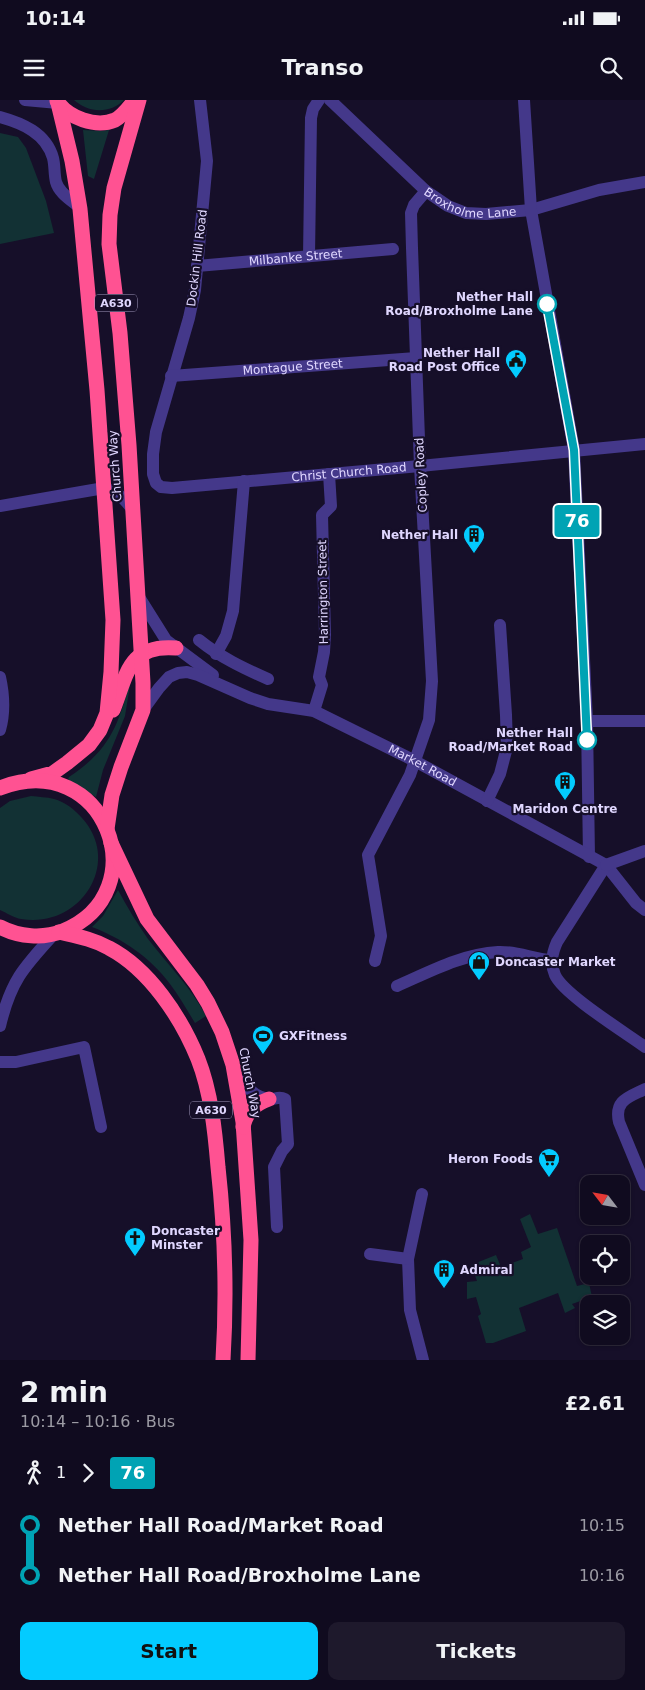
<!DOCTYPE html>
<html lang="en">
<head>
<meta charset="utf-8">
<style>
  :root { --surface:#100b1f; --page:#1e192c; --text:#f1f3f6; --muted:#9c9ba4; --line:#302b3d; --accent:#03cbff }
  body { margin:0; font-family:"DejaVu Sans",sans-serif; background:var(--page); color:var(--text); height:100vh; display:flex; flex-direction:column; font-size:19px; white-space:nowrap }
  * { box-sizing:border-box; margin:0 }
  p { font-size:16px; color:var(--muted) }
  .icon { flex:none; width:28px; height:28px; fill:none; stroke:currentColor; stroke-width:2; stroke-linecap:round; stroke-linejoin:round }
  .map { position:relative; height:1260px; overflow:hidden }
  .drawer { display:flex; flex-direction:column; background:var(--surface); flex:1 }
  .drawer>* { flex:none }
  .badge { padding:0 10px; border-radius:4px; font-size:18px; line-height:32px }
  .needle { width:32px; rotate:301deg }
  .fabs { position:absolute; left:580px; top:1075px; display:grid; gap:10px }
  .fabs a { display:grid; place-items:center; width:50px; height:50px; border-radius:10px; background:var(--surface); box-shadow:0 1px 4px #0004,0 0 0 1px var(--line); font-size:25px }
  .map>.badge { position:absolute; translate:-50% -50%; box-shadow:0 0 0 2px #fff }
  .legs { display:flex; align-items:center; gap:8px; height:55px; padding:0 20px; font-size:16px }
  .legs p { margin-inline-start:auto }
  .summary { display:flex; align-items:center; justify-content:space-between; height:85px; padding:0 20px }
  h1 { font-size:28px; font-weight:700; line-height:38px }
  .cta { display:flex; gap:10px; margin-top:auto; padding:10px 20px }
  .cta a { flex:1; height:58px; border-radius:10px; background:var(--accent); color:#111; font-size:20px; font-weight:700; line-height:58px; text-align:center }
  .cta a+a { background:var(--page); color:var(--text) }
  ul { padding:0 20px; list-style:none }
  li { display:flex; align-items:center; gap:18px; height:50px; font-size:19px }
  li i { display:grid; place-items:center; width:8px; height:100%; margin:0 6px; background:currentColor }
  li i::after { content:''; width:12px; height:12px; margin:-6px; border:4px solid; border-radius:50%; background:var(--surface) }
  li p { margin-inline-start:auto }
  li:first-child i { background:linear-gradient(#0000 50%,currentColor 0) }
  li:last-child i { background:linear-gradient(currentColor 50%,#0000 0) }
  .status { display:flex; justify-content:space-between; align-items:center; height:35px; padding:0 25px; background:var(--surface); direction:ltr }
  .status svg { height:14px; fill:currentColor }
  header { display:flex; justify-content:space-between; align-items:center; height:65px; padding:0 20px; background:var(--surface); font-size:22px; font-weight:700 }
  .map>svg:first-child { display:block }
  .green { fill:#123134 }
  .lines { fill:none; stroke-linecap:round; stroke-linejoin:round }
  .minor { stroke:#44388a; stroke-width:12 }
  .highway { stroke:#ff5292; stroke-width:15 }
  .line-1-casing { stroke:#fff; stroke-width:11 }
  .line-1 { stroke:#00a3b4; stroke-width:8 }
  .stop-1-dot { fill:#fff; stroke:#00a3b4; stroke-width:2.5 }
  .labels { text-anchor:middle; stroke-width:4.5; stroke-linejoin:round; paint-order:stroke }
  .shield { fill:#160f29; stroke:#a39bbf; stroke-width:1 }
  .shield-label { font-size:11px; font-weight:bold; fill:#e0d7ff }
  .street-label { font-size:12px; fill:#e0d7ff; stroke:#160f29 }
  .stop-label { font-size:12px; font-weight:bold; fill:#e0d7ff; stroke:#160f29; text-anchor:end }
  .poi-label { font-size:12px; font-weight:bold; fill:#e0d7ff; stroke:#160f29; text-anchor:start }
</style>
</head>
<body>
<div class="status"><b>10:14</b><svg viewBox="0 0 49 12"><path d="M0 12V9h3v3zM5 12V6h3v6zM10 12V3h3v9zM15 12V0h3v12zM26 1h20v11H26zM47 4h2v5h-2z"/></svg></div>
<header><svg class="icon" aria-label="menu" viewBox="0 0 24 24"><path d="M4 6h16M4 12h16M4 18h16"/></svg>Transo<svg class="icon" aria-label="search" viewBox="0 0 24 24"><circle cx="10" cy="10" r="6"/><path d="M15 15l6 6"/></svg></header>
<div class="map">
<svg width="645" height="1260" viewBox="0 0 645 1260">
  <rect width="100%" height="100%" fill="#160f29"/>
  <g class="green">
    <path d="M74,0H124C110,14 88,13 74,0Z"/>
    <polygon points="83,30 102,31 109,30 94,79 88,76"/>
    <polygon points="0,33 18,37 26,48 46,101 54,133 0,144"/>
    <path d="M131,579L125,616L103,670L96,697L71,682L68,679L69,677C111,649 118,625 131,579Z"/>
    <path d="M31,696C38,697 47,697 54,699C65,702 74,709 82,718C123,763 80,829 21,819C14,818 7,813 0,810V708L10,701Z"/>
    <path d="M118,790C127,807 137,823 148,839C168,865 191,887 206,916L195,923C187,910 179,896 170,884C150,857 123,839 92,827L103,816Z"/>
    <polygon points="530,1114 538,1134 557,1128 577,1186 589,1183 592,1197 572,1204 575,1208 565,1213 558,1193 519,1208 526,1231 493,1243 486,1243 478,1216 481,1214 476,1197 467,1199 467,1182 477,1181 471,1165 496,1155 501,1167 523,1159 521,1152 531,1147 520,1119"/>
  </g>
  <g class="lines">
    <g class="minor">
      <polyline points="25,0 58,3"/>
      <path id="s1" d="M200,0L207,61L195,190L189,218L156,332L153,354V374L156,383L161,387L172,388L420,366L645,344"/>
      <path id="s2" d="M330,0L426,91L448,106L466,113L486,114L531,110L599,90L645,82"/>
      <polyline points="524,0 531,110 574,350 587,621 589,757"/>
      <path d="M0,17C22,23 46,33 53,58C55,66 54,74 56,82C59,93 71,100 79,107"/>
      <polyline points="309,156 311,18 313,9 319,0"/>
      <path id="s3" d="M197,166L393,149"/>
      <path id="s4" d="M171,276L416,258"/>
      <path d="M0,406L104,388C117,390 125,400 133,410"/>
      <polyline points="139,497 166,540 213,575"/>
      <path d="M199,540C220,557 243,568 268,579"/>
      <polyline points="216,554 226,536 233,511 244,381"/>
      <path d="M0,577C4,595 5,612 0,630"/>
      <path id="s5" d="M143,610L159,588L169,577L178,573L187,572L198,575L250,598L268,604L314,611L413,660L606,765L636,803L645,810"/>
      <polyline points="314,611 322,585 319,577 324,552 325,535 322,415 331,406 329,374"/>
      <polyline points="587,621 645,621"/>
      <polyline points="487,701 500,674 507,647 506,615 500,525"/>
      <path d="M606,765L557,842C552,853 550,863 555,875C563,894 626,933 645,947"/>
      <polyline points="606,765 645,751"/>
      <polyline points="375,861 381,836 368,755 410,675 429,620 432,581 420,366 412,148 411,113 414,105 426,91"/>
      <path d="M397,886C429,872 462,854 498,852C517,851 533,859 551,860"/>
      <path d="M0,926C11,880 24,867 55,833"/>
      <polyline points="0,962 16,962 84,947 101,1027"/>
      <path d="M236,972C243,984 254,998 270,999C276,999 279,996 285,999L288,1044L282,1051L274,1067L277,1127"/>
      <path d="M645,989C629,997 614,1000 619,1022L645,1085"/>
      <polyline points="422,1094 408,1159 410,1210 423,1260"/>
      <polyline points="370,1154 408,1159"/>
    </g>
    <g class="highway">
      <path d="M57,1C68,18 96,28 115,20C123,16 129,7 135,0"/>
      <path d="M113,610C127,575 128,544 176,548"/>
      <polyline points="31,679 53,673 67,663 89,645 100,630 107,613 111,572 113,520 97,290 80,109 72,61 58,3"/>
      <path d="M0,688C105,647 159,792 63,831C43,839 19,837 0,827"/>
      <polyline points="107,729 112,695 121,667 143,610 143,583 129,345 120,233 109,144 110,115 114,88 139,0"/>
      <polyline points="111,743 147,819 197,885 208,903 222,932 233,965 243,1022 251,1140 248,1260"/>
      <path d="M59,832C76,836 93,839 109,848C149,869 181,917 198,959C211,992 215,1031 218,1067C225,1131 227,1195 223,1260"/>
      <path d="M243,1027C246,1012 255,1004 269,999"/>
    </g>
  </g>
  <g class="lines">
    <g class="line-1-casing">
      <polyline id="line-1" points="547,204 574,350 587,640"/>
    </g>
    <use href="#line-1" class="line-1"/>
  </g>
  <defs>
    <g id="civic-pin" transform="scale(1.125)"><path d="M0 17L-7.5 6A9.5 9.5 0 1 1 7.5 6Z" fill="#03cbff" stroke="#160f29"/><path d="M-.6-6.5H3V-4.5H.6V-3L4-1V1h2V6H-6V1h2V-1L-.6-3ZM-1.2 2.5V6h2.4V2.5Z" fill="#111"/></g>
    <g id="building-pin" transform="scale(1.125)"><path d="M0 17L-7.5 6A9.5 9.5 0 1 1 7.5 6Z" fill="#03cbff" stroke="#160f29"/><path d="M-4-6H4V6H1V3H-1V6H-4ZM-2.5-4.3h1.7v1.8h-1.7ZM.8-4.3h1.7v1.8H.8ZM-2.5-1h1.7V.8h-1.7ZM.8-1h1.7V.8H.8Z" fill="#111"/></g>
    <g id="shop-pin" transform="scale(1.125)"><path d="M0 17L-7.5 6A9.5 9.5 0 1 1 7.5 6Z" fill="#03cbff" stroke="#160f29"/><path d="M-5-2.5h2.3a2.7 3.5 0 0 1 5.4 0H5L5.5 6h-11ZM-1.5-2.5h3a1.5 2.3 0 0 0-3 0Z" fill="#111"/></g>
    <g id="stadium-pin" transform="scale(1.125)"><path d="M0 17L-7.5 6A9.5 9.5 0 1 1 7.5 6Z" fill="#03cbff" stroke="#160f29"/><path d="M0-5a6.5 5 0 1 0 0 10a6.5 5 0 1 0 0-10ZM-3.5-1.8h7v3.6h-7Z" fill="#111"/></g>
    <g id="supermarket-pin" transform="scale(1.125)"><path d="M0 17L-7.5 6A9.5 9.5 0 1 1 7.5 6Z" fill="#03cbff" stroke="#160f29"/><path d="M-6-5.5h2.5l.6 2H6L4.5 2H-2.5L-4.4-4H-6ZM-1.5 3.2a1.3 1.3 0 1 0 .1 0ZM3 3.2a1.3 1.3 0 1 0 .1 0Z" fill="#111"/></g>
    <g id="church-pin" transform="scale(1.125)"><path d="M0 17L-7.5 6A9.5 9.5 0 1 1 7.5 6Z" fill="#03cbff" stroke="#160f29"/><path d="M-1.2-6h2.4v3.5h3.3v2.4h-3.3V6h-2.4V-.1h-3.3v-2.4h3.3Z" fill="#111"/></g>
  </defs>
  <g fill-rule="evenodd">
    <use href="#civic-pin" x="516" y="260"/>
    <use href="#building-pin" x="474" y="435"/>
    <use href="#building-pin" x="565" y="682"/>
    <use href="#shop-pin" x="479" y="862"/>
    <use href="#stadium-pin" x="263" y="936"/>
    <use href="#supermarket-pin" x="549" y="1059"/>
    <use href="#church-pin" x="135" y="1138"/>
    <use href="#building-pin" x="444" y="1170"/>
  </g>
  <g class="stop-1-dot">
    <circle cx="547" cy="204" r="9"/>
    <circle cx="587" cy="640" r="9"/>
  </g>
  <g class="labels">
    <g class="shield">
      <rect x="95" y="194.5" width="42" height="17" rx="4"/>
      <rect x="190" y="1001.5" width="42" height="17" rx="4"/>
    </g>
    <g class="shield-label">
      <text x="116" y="207">A630</text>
      <text x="211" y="1014">A630</text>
    </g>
    <g class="street-label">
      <text dy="4" stroke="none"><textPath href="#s2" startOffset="180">Broxholme Lane</textPath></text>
      <text dy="4" stroke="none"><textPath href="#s3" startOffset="99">Milbanke Street</textPath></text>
      <text transform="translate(197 158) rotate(-83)" y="4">Dockin Hill Road</text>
      <text dy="4" stroke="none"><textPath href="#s4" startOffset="122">Montague Street</textPath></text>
      <text transform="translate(115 366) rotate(-94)" y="4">Church Way</text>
      <text dy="4" stroke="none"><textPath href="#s1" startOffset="585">Christ Church Road</textPath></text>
      <text transform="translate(421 375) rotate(-93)" y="4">Copley Road</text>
      <text transform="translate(323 492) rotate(-91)" y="4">Harrington Street</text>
      <text dy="4" stroke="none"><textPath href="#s5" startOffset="316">Market Road</textPath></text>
      <text transform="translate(250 983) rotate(79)" y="4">Church Way</text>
    </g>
    <g class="stop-label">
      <text x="533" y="201">Nether Hall<tspan x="533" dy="14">Road/Broxholme Lane</tspan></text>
      <text x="573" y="637">Nether Hall<tspan x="573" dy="14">Road/Market Road</tspan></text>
    </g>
    <g class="poi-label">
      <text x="500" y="257" text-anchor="end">Nether Hall<tspan x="500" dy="14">Road Post Office</tspan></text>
      <text x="458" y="439" text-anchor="end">Nether Hall</text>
      <text x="565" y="713" text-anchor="middle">Maridon Centre</text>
      <text x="495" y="866">Doncaster Market</text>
      <text x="279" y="940">GXFitness</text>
      <text x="533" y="1063" text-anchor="end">Heron Foods</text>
      <text x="151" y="1135">Doncaster<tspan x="151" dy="14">Minster</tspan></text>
      <text x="460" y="1174">Admiral</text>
    </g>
  </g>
</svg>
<div class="fabs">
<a><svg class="needle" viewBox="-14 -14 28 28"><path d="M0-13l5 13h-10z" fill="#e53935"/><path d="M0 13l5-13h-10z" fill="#9c9ba4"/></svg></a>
<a><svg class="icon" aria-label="locate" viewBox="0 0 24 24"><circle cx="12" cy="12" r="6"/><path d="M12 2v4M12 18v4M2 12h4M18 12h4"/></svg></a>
<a><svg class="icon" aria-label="layers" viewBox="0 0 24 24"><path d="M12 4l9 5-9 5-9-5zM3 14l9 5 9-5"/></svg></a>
</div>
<b class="badge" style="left:577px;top:421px;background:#00a3b4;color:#fff">76</b>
</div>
<section class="drawer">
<div class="summary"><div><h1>2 min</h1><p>10:14 – 10:16 · Bus</p></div><b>£2.61</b></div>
<div class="legs"><svg class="icon" aria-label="walk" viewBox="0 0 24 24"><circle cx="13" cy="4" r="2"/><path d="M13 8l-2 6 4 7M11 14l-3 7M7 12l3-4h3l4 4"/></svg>1<svg class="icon" aria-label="forward" viewBox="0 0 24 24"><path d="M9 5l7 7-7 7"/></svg><b class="badge" style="background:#00a3b4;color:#fff">76</b></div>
<ul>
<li><i style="color:#00a3b4"></i><b>Nether Hall Road/Market Road</b><p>10:15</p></li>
<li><i style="color:#00a3b4"></i><b>Nether Hall Road/Broxholme Lane</b><p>10:16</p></li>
</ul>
<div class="cta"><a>Start</a><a>Tickets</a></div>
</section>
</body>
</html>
